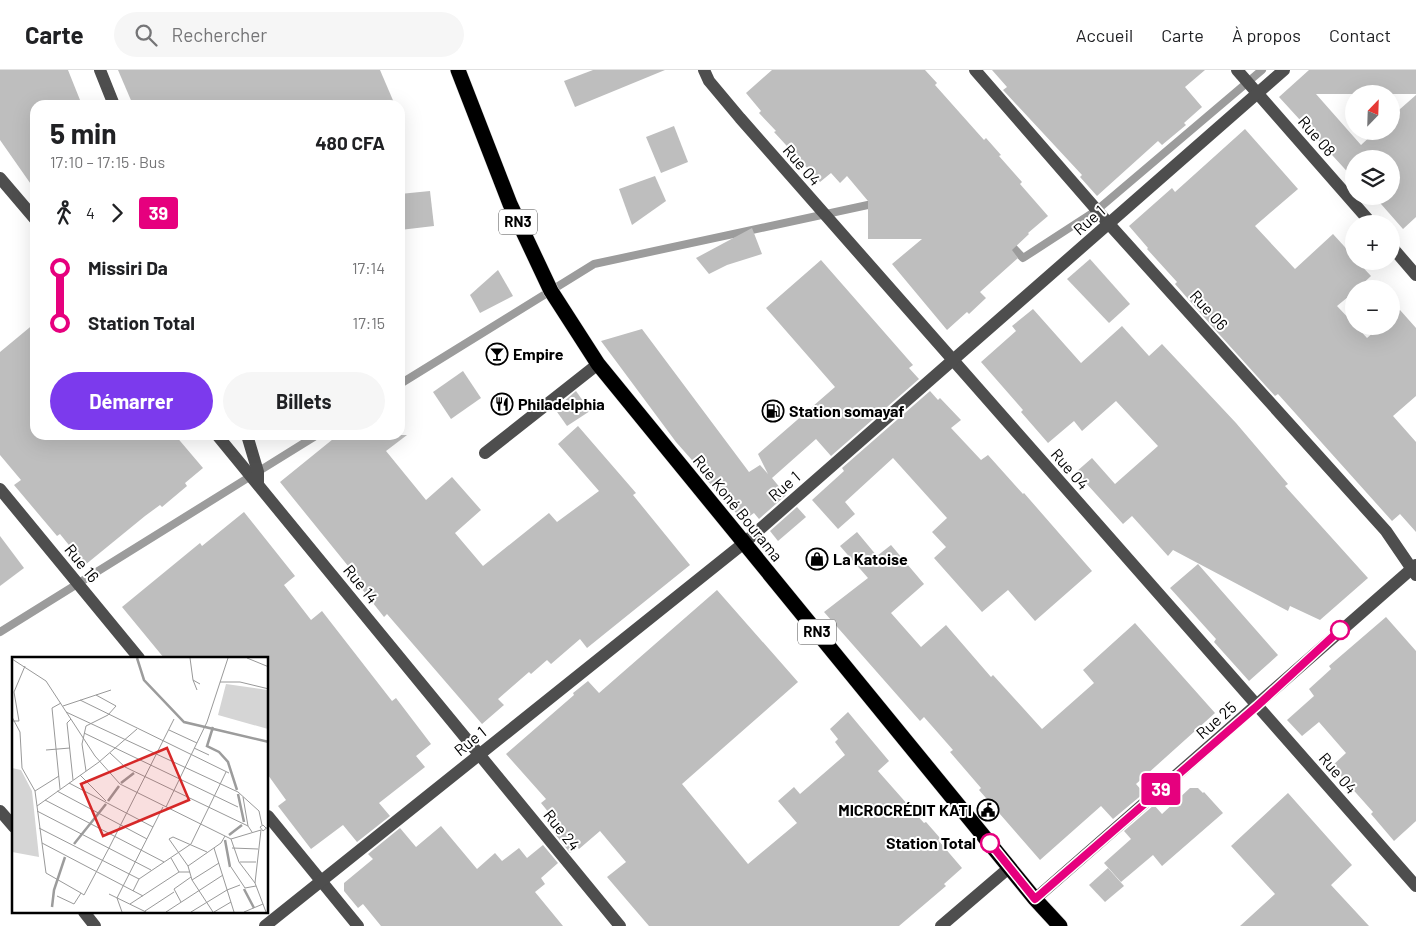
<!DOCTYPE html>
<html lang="fr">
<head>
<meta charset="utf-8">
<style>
  :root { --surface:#fff; --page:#f6f6f6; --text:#202124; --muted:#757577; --line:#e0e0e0; --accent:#7c3aed }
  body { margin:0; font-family:Barlow,sans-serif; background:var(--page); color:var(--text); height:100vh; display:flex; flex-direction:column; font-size:19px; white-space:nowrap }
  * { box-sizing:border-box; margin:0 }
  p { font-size:16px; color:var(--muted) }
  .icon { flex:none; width:28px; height:28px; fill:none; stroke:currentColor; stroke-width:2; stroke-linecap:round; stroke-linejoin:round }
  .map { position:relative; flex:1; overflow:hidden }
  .side { position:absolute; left:30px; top:30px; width:375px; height:340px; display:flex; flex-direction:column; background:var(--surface); border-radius:15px; box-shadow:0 5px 20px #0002 }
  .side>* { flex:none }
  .badge { padding:0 10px; border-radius:4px; font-size:18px; line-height:32px }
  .needle { width:32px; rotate:23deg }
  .fabs { position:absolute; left:1345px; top:15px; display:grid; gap:10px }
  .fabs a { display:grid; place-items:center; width:55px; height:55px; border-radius:50%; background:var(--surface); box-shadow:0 5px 20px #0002; font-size:25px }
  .map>.badge { position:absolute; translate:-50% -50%; box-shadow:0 0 0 2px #fff }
  .legs { display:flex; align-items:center; gap:8px; height:55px; padding:0 20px; font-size:16px }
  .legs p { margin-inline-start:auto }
  .overview { display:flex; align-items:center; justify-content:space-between; height:85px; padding:0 20px }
  h1 { font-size:28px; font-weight:700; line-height:38px }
  .cta { display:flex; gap:10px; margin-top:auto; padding:10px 20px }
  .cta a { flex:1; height:58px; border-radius:30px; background:var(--accent); color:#fff; font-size:20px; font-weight:700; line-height:58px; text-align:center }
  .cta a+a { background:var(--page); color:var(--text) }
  ul { padding:0 20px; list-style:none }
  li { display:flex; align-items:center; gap:18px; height:55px; font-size:19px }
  li i { display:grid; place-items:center; width:8px; height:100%; margin:0 6px; background:currentColor }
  li i::after { content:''; width:12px; height:12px; margin:-6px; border:4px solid; border-radius:50%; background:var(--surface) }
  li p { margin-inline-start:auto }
  li:first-child i { background:linear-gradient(#0000 50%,currentColor 0) }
  li:last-child i { background:linear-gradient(currentColor 50%,#0000 0) }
  header { display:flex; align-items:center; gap:30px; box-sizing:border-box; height:70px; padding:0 25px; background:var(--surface); border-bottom:1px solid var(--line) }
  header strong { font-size:24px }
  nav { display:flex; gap:28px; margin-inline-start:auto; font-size:18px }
  .search { width:350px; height:45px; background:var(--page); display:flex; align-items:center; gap:12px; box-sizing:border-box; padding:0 18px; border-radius:28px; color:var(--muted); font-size:19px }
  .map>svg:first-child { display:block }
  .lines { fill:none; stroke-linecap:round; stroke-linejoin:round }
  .stream { stroke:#9c9c9c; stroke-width:8 }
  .building { fill:#bebebe }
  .highway-casing { stroke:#dbdbdb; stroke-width:16 }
  .minor { stroke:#4e4e4e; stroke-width:12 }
  .highway { stroke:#000; stroke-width:15 }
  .line-1-casing { stroke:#fff; stroke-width:11 }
  .line-1 { stroke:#e6007e; stroke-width:8 }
  .stop-1-dot { fill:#fff; stroke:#e6007e; stroke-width:2.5 }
  .labels { text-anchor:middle; stroke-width:4; stroke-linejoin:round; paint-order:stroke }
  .shield { fill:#fff; stroke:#4c4c4c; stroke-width:1 }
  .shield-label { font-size:15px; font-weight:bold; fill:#000 }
  .street-label { font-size:16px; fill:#000; stroke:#fff }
  .poi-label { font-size:16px; font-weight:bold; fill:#000; stroke:#fff; text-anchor:start }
  .stop-label { font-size:16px; font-weight:bold; fill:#000; stroke:#fff; text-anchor:end }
  .inset-river { fill:none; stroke:#9c9c9c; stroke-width:2.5 }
  .inset-road { fill:none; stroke:#999; stroke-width:1 }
  .view { fill:#d62828; fill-opacity:0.15; stroke:#d62828; stroke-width:2.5 }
  .inset-edge { fill:none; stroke:#000; stroke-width:2.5 }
</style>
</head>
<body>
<header>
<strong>Carte</strong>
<div class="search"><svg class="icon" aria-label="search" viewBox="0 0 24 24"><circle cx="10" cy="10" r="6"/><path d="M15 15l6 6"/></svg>Rechercher</div>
<nav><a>Accueil</a><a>Carte</a><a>À propos</a><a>Contact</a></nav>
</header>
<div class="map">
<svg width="1416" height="856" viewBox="0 0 1416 856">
  <rect width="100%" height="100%" fill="#fff"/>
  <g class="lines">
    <g class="stream">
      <polyline points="1008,172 1023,188 1097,140 1262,0"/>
      <polyline points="400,314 594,194 877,133"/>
      <polyline points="0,562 317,365"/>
    </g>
  </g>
  <g class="building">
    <polygon points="0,0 68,0 82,35 35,35 35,120 0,70"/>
    <polygon points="118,0 380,0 395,35 133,35"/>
    <polygon points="593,0 665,0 575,37 564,11"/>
    <polygon points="772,0 925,0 937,13 935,15 984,70 986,68 1001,85 999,86 1022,112 1020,114 1048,146 1028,163 1029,164 1012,180 1018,188 980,222 986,228 969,244 967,242 947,260 892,194 922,169 868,169 868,131 847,106 840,113 831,103 820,112 774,62 776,61 759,43 761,41 746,23"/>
    <polygon points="992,0 1205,0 1185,17 1202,37 1184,53 1186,55 1162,75 1158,71 1097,126 1080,107 1082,105 1003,20 1007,17"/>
    <polygon points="1309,0 1416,0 1416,24 1316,24 1361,75 1376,61 1391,61 1391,47 1416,25 1416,147 1403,159 1374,126 1391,126 1391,89 1354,89 1354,109 1279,27"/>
    <polygon points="674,56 688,92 661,103 646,67"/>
    <polygon points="1245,59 1298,119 1255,156 1295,199 1333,164 1354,187 1354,191 1357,191 1371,206 1357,219 1354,219 1354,222 1337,236 1354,254 1354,256 1356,256 1367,268 1381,256 1391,256 1391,247 1400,240 1416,258 1416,326 1393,346 1416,372 1416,462 1400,444 1392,451 1278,324 1275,326 1218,263 1175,214 1177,212 1147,179 1148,178 1129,156 1172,118 1175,122"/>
    <polygon points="655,106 666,131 632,155 619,119"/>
    <polygon points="430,121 434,156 400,160 400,124"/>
    <polygon points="752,158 762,184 727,195 709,204 696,188"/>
    <polygon points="1090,189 1130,234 1109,253 1067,209"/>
    <polygon points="821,190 913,295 909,298 919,309 831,386 816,369 772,408 786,425 759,449 754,443 747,448 741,441 737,444 705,408 698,399 699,398 676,372 601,271 642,259 749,402 760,395 768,404 758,384 835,317 766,238"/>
    <polygon points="498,200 513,226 480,243 470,225"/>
    <polygon points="1033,239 1081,293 1122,256 1149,286 1162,274 1236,353 1288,414 1285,416 1368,508 1320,550 1290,536 1288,541 1173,480 1168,486 1132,446 1123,454 1076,402 1092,388 1115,414 1158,376 1116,331 1082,361 1074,351 1048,373 1021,342 1023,340 981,292 1016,261 1012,256"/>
    <polygon points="35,253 35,365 175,365 203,398 185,413 187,416 162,437 160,435 145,446 85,495 60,464 57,466 14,415 21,410 0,385 0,282"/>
    <polygon points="463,301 481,328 451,349 433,322"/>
    <polygon points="576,321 590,341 567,356 555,339"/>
    <polygon points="930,321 938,330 940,328 961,350 951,358 981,390 988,385 1023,424 1024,423 1092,501 1035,551 1008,520 982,542 934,488 946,477 932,462 947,448 893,388 845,432 855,444 838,459 812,430 844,401 842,398"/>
    <polygon points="578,356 636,423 633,425 690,495 587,578 580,569 551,594 547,590 531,604 529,602 498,629 504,635 482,654 387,544 384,547 354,509 357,507 280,412 338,365 407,365 386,381 426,430 452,407 481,440 455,463 483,496 549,443 557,452 599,421 558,374"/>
    <polygon points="797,437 806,447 778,471 770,461"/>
    <polygon points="244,442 295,506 284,515 311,550 322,541 392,631 396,628 431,674 416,686 425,697 379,733 390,746 357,772 343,755 311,779 278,736 286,730 268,705 268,588 164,588 122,537 200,473 202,476"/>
    <polygon points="857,462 877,486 891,475 924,514 891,543 921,577 946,555 991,607 993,605 1042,659 1094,613 1083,600 1135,553 1215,643 1136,714 1144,723 1113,749 1101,736 1040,790 979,720 981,718 950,682 953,680 924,647 920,651 824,542 868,508 840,476"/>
    <polygon points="0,466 24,498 0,516"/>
    <polygon points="1198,494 1278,585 1249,611 1214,572 1216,569 1170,518"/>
    <polygon points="717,520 798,612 682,714 748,794 797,753 778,731 794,717 800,724 845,685 835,672 838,669 830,659 848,642 889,691 878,701 924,753 926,752 940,768 938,770 962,798 944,814 946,816 899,856 649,856 607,807 626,792 600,761 579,779 577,777 570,783 556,765 562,759 541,733 546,729 506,684 574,625 573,623 588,611 599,623"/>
    <polygon points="1386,547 1416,581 1416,751 1394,771 1371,744 1373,742 1332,696 1346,683 1319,652 1302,666 1287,650 1314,626 1309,619 1331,599 1329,596"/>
    <polygon points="1190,718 1198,718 1203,723 1204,722 1223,743 1162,796 1153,785 1121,812 1104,793 1131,769 1124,761 1154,735 1162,744"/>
    <polygon points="1288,723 1352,795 1331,815 1369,856 1240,856 1275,824 1231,776"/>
    <polygon points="441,756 477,799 495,783 502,791 519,778 527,788 543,775 558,793 541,808 545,814 535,822 563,856 381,856 363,834 358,838 344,821 344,813 373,789 368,784 400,758 416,777"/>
    <polygon points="1108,798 1124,816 1105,832 1089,815"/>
  </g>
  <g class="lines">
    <g class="highway-casing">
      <polyline id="highway" points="458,0 510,134 551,221 598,294 1035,829 1060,856"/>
    </g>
    <g class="minor">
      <polyline points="100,0 114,35"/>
      <polyline points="704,0 709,11 740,48 1416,816"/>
      <polyline points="975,0 1109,154 1386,461 1416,505"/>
      <polyline points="1237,0 1372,154"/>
      <polyline points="0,108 35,149"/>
      <polyline points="1391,176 1416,205"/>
      <polyline points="217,365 620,856"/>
      <polyline points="247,365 258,402 258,414"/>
      <polyline points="485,383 598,294"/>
      <polyline points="0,419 139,588"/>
      <polyline points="0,741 14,757"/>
      <polyline points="268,746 358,856"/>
      <polyline points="1035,829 1416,495"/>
      <polyline points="84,842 95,856"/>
      <polyline points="265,856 744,473 1284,0"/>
      <polyline points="941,856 1010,797"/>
    </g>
    <use href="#highway" class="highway"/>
  </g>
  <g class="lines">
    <g class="line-1-casing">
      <polyline id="line-1" points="990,773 1035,829 1257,636 1340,560"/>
    </g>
    <use href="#line-1" class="line-1"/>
  </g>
  <defs>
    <g id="bar-ring" transform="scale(1.125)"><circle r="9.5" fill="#fff" stroke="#000" stroke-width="1.5"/><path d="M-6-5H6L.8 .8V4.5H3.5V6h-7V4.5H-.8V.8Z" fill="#000"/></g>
    <g id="restaurant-ring" transform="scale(1.125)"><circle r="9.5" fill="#fff" stroke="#000" stroke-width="1.5"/><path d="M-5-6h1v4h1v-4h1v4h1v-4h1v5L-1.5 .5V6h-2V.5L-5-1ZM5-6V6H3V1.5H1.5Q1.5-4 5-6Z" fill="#000"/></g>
    <g id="fuel-ring" transform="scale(1.125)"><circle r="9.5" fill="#fff" stroke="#000" stroke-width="1.5"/><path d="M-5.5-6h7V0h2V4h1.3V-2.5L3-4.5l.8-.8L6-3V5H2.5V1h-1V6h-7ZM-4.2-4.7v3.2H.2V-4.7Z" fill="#000"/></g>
    <g id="shop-ring" transform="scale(1.125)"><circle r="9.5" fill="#fff" stroke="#000" stroke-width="1.5"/><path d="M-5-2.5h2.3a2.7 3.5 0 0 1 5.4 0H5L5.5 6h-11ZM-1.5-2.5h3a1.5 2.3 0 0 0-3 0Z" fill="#000"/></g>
    <g id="civic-ring" transform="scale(1.125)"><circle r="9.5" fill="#fff" stroke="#000" stroke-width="1.5"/><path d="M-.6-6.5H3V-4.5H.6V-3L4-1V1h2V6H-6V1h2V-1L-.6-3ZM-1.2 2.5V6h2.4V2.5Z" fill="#000"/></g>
  </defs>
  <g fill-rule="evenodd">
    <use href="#bar-ring" x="497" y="284"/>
    <use href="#restaurant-ring" x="502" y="334"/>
    <use href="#fuel-ring" x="773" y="341"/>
    <use href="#shop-ring" x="817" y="489"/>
    <use href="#civic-ring" x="988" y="740"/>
  </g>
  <g class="stop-1-dot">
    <circle cx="1340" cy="560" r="9"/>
    <circle cx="990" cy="773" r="9"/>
  </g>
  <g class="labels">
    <g class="shield">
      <rect x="499" y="139.5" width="38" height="25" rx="4"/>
      <rect x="798" y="549.5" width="38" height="25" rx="4"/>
    </g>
    <g class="shield-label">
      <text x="518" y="157">RN3</text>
      <text x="817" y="567">RN3</text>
    </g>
    <g class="street-label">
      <text transform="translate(1317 66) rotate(49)" y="6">Rue 08</text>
      <text transform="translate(802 95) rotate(49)" y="6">Rue 04</text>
      <text transform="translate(1089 150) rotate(-41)" y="6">Rue 1</text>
      <text transform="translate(1209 240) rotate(48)" y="6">Rue 06</text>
      <text transform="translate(1070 399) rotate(49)" y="6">Rue 04</text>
      <text transform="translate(784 416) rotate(-41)" y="6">Rue 1</text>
      <text transform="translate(738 438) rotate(51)" y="6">Rue Koné Bourama</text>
      <text transform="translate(82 493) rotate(51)" y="6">Rue 16</text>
      <text transform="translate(361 514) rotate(51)" y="6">Rue 14</text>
      <text transform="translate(1216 650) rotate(-41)" y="6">Rue 25</text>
      <text transform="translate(470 671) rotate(-39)" y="6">Rue 1</text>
      <text transform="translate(1338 703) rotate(49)" y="6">Rue 04</text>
      <text transform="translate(562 760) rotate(51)" y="6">Rue 24</text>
    </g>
    <g class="poi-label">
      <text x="513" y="290">Empire</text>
      <text x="518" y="340">Philadelphia</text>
      <text x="789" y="347">Station somayaf</text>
      <text x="833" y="495">La Katoise</text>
      <text x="972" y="746" text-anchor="end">MICROCRÉDIT KATI</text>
    </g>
    <g class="stop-label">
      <text x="976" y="779">Station Total</text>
    </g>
  </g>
  <g transform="translate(12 587)">
    <rect width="256" height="256" fill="#fff"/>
    <path d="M214,27L256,33V72L206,58ZM0,111L9,113L20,134L27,200L0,195Z" fill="#d5d5d5"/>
    <path class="inset-river" d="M125,1L132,23L172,65L257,85M201,70L195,89L207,95L216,105L225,133M109,126L122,116M226,137L232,165M96,144L107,129M217,178L230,168M213,183L218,210M62,187L94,147M232,232L242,251M40,250L42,233L53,200"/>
    <path class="inset-road" d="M178,1L181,23M235,1L257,10M0,2L34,24L83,99L108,127L219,182L249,173M208,25H228L257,32M185,33L181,23L188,27M68,43L217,116M51,49L99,33M54,55L226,135L247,154L250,168M0,60L8,75L10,111L23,134L34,216L69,236L62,247L45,239M59,62L55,66L61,123M1,64H7L2,35L13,9M157,73L185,86M72,76L226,150M182,91L197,98M34,93L58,91M98,96L113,110L236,169L240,175M74,114L70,87L74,69L96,58L104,49L84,38M68,118L94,144M57,126L141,170M48,132L40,51L49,46M23,134L47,119M45,134L135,182M231,140L236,169M33,143L152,205M25,149L87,105L125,72M154,150L195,65L216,1M25,154L139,213M27,171L127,222M254,171L251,168L248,170L251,174L257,169M249,173L243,226L254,255M219,182L227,205L243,226M30,186L131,239M202,191L222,255M220,191L246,192M195,195L161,180L157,182L176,209L180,223L201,255M159,201L167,215M228,205H244M176,209L209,186L213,179M219,210L233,231L244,229M180,223L207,206M121,234L127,222L179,187L214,115M69,236L72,238L97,191L162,62M97,237L134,255M169,245L162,232L179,220M118,247L167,215H178M133,254L162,235M110,255L105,241L151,150M154,255L211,218M179,255L215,233L228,228M202,255L219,245M232,255L251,247"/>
    <path class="view" d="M155,91L177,143L91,179L69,127Z"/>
    <rect width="256" height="256" class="inset-edge"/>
  </g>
</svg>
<div class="fabs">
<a><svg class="needle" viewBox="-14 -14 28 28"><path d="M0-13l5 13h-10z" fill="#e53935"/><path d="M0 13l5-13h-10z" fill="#757577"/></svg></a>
<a><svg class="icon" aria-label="layers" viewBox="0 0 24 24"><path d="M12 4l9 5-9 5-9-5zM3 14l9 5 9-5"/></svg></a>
<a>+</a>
<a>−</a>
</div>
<b class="badge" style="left:1161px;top:719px;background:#e6007e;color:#fff">39</b>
<section class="side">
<div class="overview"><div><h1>5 min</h1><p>17:10 – 17:15 · Bus</p></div><b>480 CFA</b></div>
<div class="legs"><svg class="icon" aria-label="walk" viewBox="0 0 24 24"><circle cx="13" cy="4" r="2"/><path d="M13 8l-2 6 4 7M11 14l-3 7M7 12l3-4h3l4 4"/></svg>4<svg class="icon" aria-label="forward" viewBox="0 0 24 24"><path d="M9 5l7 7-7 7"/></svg><b class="badge" style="background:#e6007e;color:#fff">39</b></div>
<ul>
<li><i style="color:#e6007e"></i><b>Missiri Da</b><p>17:14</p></li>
<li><i style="color:#e6007e"></i><b>Station Total</b><p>17:15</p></li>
</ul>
<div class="cta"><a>Démarrer</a><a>Billets</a></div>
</section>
</div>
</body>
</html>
